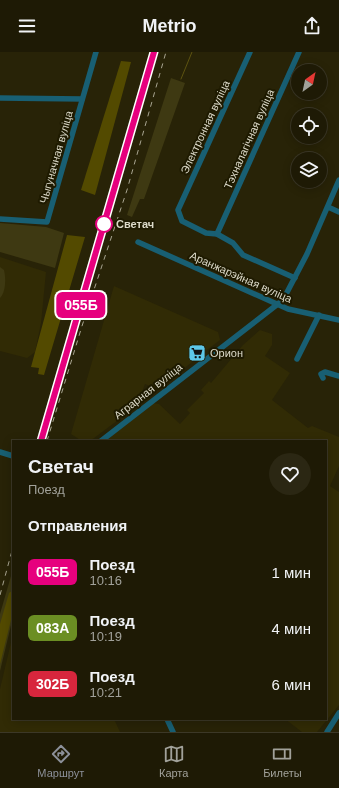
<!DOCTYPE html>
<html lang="ru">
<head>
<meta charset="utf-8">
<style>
  :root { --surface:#1e1a05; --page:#2b2713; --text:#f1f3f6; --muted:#a1a19a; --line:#3c3827; --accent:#8c9099 }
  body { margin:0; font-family:Arial,sans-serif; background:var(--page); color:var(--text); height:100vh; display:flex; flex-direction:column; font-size:15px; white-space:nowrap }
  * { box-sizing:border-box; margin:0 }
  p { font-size:13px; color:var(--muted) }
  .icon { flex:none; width:22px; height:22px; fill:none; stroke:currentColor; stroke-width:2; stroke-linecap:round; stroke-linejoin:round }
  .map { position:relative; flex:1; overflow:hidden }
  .panel { position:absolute; left:12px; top:388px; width:315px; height:280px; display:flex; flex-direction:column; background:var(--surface); border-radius:0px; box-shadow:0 2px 10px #0003,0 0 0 1px var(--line) }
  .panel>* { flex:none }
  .badge { padding:0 8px; border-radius:6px; font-size:14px; line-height:26px }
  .needle { width:26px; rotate:33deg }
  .fabs { position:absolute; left:291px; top:12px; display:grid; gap:8px }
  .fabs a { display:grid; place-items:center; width:36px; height:36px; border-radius:50%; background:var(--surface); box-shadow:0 2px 10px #0003,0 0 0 1px var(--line); font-size:20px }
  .map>.badge { position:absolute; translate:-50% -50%; box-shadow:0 0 0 2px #fff }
  h2 { padding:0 16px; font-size:15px; line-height:36px }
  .round { display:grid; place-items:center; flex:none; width:42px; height:42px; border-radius:21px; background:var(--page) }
  .summary { display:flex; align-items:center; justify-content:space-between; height:68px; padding:0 16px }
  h1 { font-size:19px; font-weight:600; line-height:30px }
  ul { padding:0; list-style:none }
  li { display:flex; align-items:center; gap:12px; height:56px; padding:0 16px }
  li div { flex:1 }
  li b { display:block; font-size:15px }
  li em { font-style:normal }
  li .badge { min-width:44px; font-weight:700; text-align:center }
  header { display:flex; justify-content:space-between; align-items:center; height:52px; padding:0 16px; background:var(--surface); font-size:18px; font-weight:600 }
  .tab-bar { display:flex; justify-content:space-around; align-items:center; height:56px; border-top:1px solid var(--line); background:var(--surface); font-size:11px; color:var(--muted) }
  .tab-bar a { display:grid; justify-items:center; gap:2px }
  .tab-bar .on { color:var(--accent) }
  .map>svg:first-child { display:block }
  .built { fill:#312b05 }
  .green { fill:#3e3912 }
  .forest { fill:#534a00 }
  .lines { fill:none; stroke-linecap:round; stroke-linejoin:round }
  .stream { stroke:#5d5310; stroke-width:1 }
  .minor { stroke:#185f73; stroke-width:5.5 }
  .rail { stroke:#a8a591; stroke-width:1; stroke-dasharray:5 5; stroke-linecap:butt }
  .line-casing { stroke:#fff; stroke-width:9 }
  .line { stroke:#e6007e; stroke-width:6 }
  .stop-dot { fill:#fff; stroke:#e6007e; stroke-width:2 }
  .labels { text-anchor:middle; stroke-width:4; stroke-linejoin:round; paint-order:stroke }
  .street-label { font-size:11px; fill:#dcdac9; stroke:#1e1a00 }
  .stop-label { font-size:11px; font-weight:bold; fill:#dcdac9; stroke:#1e1a00; text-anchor:start }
  .poi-label { font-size:11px; fill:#dcdac9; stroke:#1e1a00; text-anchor:start }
</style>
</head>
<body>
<header><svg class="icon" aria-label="menu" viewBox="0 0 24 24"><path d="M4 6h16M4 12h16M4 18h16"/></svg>Metrio<svg class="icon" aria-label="share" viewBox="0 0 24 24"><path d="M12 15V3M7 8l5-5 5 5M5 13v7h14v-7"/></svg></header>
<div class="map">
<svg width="339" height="680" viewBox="0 0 339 680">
  <rect width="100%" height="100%" fill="#282307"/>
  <g class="built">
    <polygon points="0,205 46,220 41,271 35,300 27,306 0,299"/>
    <polygon points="114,234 218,280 220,288 204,300 197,298 194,302 197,304 195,304 192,310 178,321 176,320 170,325 171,328 159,338 145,332 138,350 130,359 90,389 82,389 71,382"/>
    <polygon points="260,278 272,282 272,293 265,304 290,321 272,348 308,376 312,374 339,385 339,414 330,434 339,440 339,653 317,680 302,680 285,667 326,667 326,389 105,389 153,351 159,352 180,372 190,361 187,358 204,341 201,338 209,329 211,331 243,293"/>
    <polygon points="13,582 13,667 114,667 120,680 0,680 0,637"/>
  </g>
  <g class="green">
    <polygon points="171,26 185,31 144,147 140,147 132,165 127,163"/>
    <polygon points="0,171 46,175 64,181 55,216 0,200"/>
    <path d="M0,215L4,218C6,226 6,240 0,246Z"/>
    <polygon points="13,517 13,565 0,619 0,562"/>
  </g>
  <g class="forest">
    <polygon points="121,9 131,10 95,143 81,138"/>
    <polygon points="67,183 85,185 44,323 38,322 39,316 31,315"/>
    <polygon points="13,538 13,560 0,612 0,572 9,541"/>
  </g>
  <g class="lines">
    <polyline class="stream" points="181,27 192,0"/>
    <g class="minor">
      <polyline points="250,0 178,158 182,169 206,181 217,182 233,191 243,203 295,226"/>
      <polyline points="0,46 82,47"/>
      <polyline points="328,155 339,160"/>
      <polyline points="0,167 47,170 96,0"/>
      <polyline points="217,182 299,0"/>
      <polyline points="138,190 288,257 339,268"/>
      <polyline points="297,307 319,263"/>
      <polyline points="323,326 321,322 325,320 339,324"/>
      <polyline points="101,389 283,248 307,202 339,128"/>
      <polyline points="0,400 13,404"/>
      <polyline points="167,667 173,680"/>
      <polyline points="327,680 339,661"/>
    </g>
    <g class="rail">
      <polyline points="47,371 154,0"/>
      <polyline points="47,389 82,274 127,138 166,0"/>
      <polyline points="0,543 13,495"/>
    </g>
  </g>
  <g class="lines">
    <g class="line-casing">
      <polyline id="line" points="41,389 154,0"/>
    </g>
    <use href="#line" class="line"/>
  </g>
  <defs>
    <g id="supermarket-square" transform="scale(0.9)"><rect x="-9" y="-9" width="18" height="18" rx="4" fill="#5dc7e8" stroke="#1e1a00"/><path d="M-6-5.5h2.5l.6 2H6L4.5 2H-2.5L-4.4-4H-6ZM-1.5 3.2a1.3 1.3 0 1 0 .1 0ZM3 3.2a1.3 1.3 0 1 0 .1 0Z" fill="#111"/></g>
  </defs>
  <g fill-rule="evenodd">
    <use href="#supermarket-square" x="197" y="301"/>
  </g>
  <circle class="stop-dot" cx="104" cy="172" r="8"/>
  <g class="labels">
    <g class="street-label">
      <text transform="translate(205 75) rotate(-65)" y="4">Электронная вуліца</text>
      <text transform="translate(249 87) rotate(-66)" y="4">Тэхналагічная вуліца</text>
      <text transform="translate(56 105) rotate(-74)" y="4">Чыгуначная вуліца</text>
      <text transform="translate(241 225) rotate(24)" y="4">Аранжарэйная вуліца</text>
      <text transform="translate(148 339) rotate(-38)" y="4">Аграрная вуліца</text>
    </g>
    <g class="stop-label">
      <text x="116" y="176">Светач</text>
    </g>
    <g class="poi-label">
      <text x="210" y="305">Орион</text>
    </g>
  </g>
</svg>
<div class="fabs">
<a><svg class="needle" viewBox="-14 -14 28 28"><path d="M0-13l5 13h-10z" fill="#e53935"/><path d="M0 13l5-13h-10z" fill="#a1a19a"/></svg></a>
<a><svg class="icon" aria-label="locate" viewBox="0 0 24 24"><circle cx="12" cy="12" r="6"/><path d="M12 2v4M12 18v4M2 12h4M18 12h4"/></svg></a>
<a><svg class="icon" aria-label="layers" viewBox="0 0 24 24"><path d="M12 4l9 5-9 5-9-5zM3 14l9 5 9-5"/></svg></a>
</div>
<b class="badge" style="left:81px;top:253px;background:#e6007e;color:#fff">055Б</b>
<section class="panel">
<div class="summary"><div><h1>Светач</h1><p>Поезд</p></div><a class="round"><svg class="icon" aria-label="heart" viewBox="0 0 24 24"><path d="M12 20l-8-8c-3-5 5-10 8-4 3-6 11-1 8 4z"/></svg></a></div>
<h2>Отправления</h2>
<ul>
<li><span class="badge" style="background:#e6007e;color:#fff">055Б</span><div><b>Поезд</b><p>10:16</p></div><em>1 мин</em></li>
<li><span class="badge" style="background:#6b8e23;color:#fff">083А</span><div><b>Поезд</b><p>10:19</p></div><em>4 мин</em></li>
<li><span class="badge" style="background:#d7263d;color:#fff">302Б</span><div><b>Поезд</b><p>10:21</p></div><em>6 мин</em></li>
</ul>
</section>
</div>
<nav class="tab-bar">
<a class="on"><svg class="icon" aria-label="directions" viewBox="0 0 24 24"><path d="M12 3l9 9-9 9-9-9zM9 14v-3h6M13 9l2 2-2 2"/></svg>Маршрут</a>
<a><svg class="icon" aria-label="map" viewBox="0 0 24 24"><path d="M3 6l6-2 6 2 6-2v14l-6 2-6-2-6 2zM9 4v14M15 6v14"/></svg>Карта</a>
<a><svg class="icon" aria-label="tickets" viewBox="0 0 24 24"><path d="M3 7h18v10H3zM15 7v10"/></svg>Билеты</a>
</nav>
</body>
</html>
